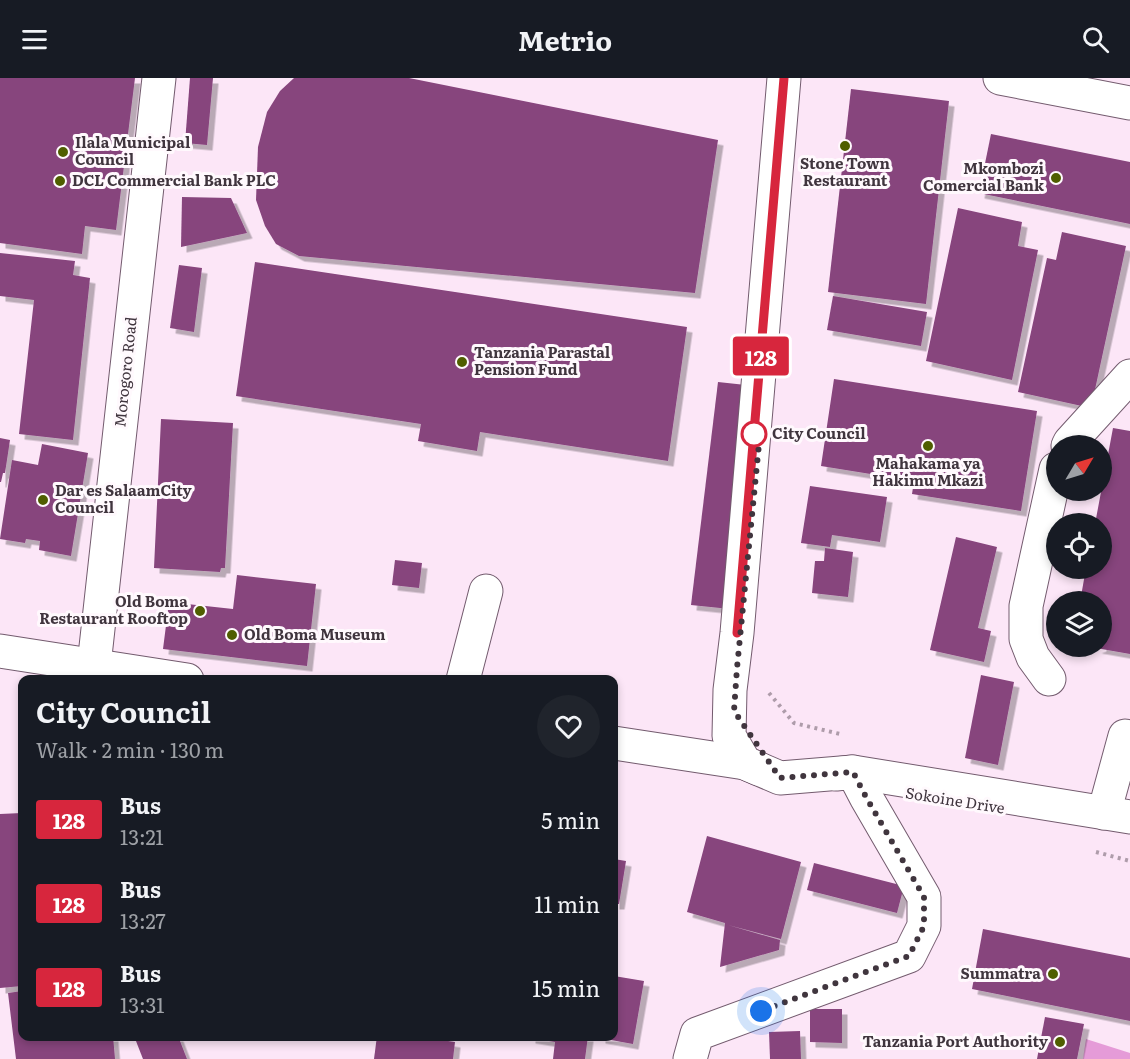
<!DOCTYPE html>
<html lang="en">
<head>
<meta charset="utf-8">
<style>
  :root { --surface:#171b24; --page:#20242c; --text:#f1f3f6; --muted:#9ea1a6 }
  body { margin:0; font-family:Literata,serif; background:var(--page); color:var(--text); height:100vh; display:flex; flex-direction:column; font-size:22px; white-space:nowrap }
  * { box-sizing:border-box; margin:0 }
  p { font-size:20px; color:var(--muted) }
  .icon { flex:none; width:33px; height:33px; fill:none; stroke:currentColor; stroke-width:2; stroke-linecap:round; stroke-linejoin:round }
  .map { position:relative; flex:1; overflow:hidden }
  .panel { position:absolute; left:18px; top:597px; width:600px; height:366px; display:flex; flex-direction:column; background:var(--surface); border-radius:12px; box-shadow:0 3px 9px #0003 }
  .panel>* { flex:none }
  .badge { padding:0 12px; border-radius:4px; font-size:21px; line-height:39px }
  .needle { width:39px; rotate:52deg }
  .tools { position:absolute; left:1046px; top:357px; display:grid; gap:12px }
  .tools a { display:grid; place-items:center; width:66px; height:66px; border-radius:50%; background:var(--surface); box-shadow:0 3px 9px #0003; font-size:30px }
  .you { position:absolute; width:30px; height:30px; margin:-15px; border:4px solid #fff; border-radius:50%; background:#1a73e8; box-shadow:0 0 0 9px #1a73e833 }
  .map>.badge { position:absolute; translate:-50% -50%; box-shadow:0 0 0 3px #fff }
  .round { display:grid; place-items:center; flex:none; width:63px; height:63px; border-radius:32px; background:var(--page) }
  .headline { display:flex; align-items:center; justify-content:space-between; height:102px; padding:0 18px }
  h1 { font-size:28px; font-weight:700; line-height:45px }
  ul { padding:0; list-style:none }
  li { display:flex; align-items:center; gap:18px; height:84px; padding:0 18px }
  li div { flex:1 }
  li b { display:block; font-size:22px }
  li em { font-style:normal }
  li .badge { min-width:66px; font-weight:700; text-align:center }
  header { display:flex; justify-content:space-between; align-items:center; height:78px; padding:0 18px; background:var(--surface); font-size:27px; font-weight:700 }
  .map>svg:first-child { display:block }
  .water { fill:#e59bd8 }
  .building { fill:#87447d; filter:url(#shadow) }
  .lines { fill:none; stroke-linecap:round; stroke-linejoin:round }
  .minor-casing { stroke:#735b6e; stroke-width:35 }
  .path { stroke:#ae9caa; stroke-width:4; stroke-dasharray:3 4.5; stroke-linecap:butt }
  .minor { stroke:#fff; stroke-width:33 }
  .line-casing { stroke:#fff; stroke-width:14 }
  .line { stroke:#d7263d; stroke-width:9 }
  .walk { stroke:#40353e; stroke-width:6; stroke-dasharray:0 10.8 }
  .poi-dot { fill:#4f5e00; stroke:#fff9fd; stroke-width:2 }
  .stop-dot { fill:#fff; stroke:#d7263d; stroke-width:3 }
  .labels { text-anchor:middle; stroke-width:6; stroke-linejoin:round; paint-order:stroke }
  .poi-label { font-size:15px; font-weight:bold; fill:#40353e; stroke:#fff9fd; text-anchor:start }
  .street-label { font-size:15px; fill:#40353e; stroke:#fff9fd }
  .stop-label { font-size:15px; font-weight:bold; fill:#40353e; stroke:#fff9fd; text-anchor:start }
</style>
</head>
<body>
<header><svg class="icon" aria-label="menu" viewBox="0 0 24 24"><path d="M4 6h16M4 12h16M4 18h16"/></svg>Metrio<svg class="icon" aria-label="search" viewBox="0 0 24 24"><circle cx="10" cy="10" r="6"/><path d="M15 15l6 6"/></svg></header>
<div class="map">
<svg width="1130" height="981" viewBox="0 0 1130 981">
  <defs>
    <filter id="shadow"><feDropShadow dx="5.5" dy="5.5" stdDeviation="0" flood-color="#0004"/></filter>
  </defs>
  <rect width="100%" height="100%" fill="#fce6f7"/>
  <polygon class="water" points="1086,961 1130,975 1130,981 1083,981"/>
  <g class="building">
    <polygon points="0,0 135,0 116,152 85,148 82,176 0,165"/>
    <polygon points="190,0 213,0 207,67 185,65"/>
    <polygon points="294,0 409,0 718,62 695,215 299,178 276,166 265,148 256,122 258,69 267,34 280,13"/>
    <polygon points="851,11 949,23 926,226 828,214"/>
    <polygon points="991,56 1130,84 1130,146 979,115"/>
    <polygon points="182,119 231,120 247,155 181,169"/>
    <polygon points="958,130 1022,144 1018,168 1038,172 1012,302 926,283"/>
    <polygon points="1062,154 1126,168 1091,330 1018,314 1047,180 1056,182"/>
    <polygon points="0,175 75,183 73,197 90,200 73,362 19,356 34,222 0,218"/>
    <polygon points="255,184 687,249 668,383 480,354 477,373 418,363 421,346 236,318"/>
    <polygon points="179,187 202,190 194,254 170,250"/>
    <polygon points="833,218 927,234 921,268 827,252"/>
    <polygon points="834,301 1037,333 1021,433 912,416 914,403 821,388"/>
    <polygon points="718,304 755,308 730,531 691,527"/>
    <polygon points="161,341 233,345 225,490 221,490 220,494 154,490"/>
    <polygon points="1113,350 1130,353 1130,576 1096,570 1101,568 1101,524 1080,524 1086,490 1101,490 1101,446 1095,446"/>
    <polygon points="0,360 10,362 5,395 3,395 1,404 0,404"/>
    <polygon points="42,366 88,375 71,478 39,472 40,463 26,461 25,465 0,461 12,382 38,387"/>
    <polygon points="810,408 887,419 880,464 832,457 830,469 801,465"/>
    <polygon points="956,459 997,469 978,550 991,553 984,584 930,572"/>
    <polygon points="825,470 853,474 848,519 812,515 815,483 824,483"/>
    <polygon points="395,482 422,485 419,510 392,507"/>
    <polygon points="237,497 316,506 307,588 163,571 169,524 233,531"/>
    <polygon points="981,597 1014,604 998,687 965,680"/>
    <polygon points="22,735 22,908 0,910 0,736"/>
    <polygon points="707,758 801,784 781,861 728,847 780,862 779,872 720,889 725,845 687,834"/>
    <polygon points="614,781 626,783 619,826 614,826"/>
    <polygon points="814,785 904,808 897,835 807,812"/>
    <polygon points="983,851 1130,880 1130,943 972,911"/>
    <polygon points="614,898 644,903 633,966 600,960 600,958 614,958"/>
    <polygon points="22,913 22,958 113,958 115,981 16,981 8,915"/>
    <polygon points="810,931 842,931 842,965 810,964"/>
    <polygon points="1045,939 1084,946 1077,981 1037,981"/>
    <polygon points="800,953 801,981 770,981 769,954"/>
    <polygon points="134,958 178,958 187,981 143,981"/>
    <polygon points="377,958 414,958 455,964 453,981 374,981"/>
    <polygon points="530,958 588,958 585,981 553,981 555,964 530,960"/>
  </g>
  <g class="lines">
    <g class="minor-casing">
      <g id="minor">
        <polyline points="784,0 737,555 730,612 729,658 745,685 780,700 853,694 1130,739"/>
        <polyline points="1000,0 1130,25"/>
        <polyline points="1068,368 1070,364 1130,298"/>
        <polyline points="0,573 187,602"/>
        <polyline points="94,587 159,0"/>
        <polyline points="1049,601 1033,579 1026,561 1026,528 1056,391"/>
        <polyline points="463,602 486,513"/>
        <polyline points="614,665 745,685 759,691"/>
        <polyline points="1104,735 1125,658"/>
        <polyline points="690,981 697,956 909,878 924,848 924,819 866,719 853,694 836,696"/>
      </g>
    </g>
    <g class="path">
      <polyline points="769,615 794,645 840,656"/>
      <polyline points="1096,774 1130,783"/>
    </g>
    <use href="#minor" class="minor"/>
  </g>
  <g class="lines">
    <g class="line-casing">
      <polyline id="line" points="737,555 784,0"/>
    </g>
    <use href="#line" class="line"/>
    <polyline class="walk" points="754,356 760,356 737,590 734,633 780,700 853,694 866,719 924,819 924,848 909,878 761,933"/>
  </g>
  <g class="poi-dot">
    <circle cx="845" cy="68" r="6"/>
    <circle cx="63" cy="74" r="6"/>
    <circle cx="1056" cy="100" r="6"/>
    <circle cx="60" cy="103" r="6"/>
    <circle cx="462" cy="284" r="6"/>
    <circle cx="928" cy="368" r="6"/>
    <circle cx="43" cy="422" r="6"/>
    <circle cx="200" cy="533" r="6"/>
    <circle cx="232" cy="557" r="6"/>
    <circle cx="1053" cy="896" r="6"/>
    <circle cx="1060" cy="964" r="6"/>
  </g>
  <circle class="stop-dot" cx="754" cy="356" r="12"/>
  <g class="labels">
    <g class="poi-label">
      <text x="75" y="70">Ilala Municipal<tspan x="75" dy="17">Council</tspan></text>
      <text x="845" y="91" text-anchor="middle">Stone Town<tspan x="845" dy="17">Restaurant</tspan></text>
      <text x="1044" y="96" text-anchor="end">Mkombozi<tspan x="1044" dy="17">Comercial Bank</tspan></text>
      <text x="72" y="108">DCL Commercial Bank PLC</text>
      <text x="474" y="280">Tanzania Parastal<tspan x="474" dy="17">Pension Fund</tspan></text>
      <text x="928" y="391" text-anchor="middle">Mahakama ya<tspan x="928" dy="17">Hakimu Mkazi</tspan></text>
      <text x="55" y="418">Dar es SalaamCity<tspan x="55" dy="17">Council</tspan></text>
      <text x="188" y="529" text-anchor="end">Old Boma<tspan x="188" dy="17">Restaurant Rooftop</tspan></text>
      <text x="244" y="562">Old Boma Museum</text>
      <text x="1041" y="901" text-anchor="end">Summatra</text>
      <text x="1048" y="969" text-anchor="end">Tanzania Port Authority</text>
    </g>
    <g class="street-label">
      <text transform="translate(126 294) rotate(-84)" y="5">Morogoro Road</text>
      <text transform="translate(955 723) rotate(9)" y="5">Sokoine Drive</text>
    </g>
    <g class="stop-label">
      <text x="772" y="361">City Council</text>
    </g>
  </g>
</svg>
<div class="tools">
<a><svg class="needle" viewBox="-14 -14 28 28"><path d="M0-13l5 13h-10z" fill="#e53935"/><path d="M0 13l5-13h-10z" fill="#9ea1a6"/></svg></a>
<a><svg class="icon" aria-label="locate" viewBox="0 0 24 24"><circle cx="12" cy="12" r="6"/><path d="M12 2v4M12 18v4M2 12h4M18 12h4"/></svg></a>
<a><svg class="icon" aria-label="layers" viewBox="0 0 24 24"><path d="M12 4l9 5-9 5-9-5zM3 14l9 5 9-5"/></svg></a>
</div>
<div class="you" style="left:761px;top:933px"></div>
<b class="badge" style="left:761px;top:278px;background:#d7263d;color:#fff">128</b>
<section class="panel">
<div class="headline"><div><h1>City Council</h1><p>Walk · 2 min · 130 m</p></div><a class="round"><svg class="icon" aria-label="heart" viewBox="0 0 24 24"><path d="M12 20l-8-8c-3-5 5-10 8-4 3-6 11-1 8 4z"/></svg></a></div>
<ul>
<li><span class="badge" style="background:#d7263d;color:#fff">128</span><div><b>Bus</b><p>13:21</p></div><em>5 min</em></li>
<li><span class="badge" style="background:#d7263d;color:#fff">128</span><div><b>Bus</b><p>13:27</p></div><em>11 min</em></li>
<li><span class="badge" style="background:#d7263d;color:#fff">128</span><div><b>Bus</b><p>13:31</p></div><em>15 min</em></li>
</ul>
</section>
</div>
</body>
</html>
